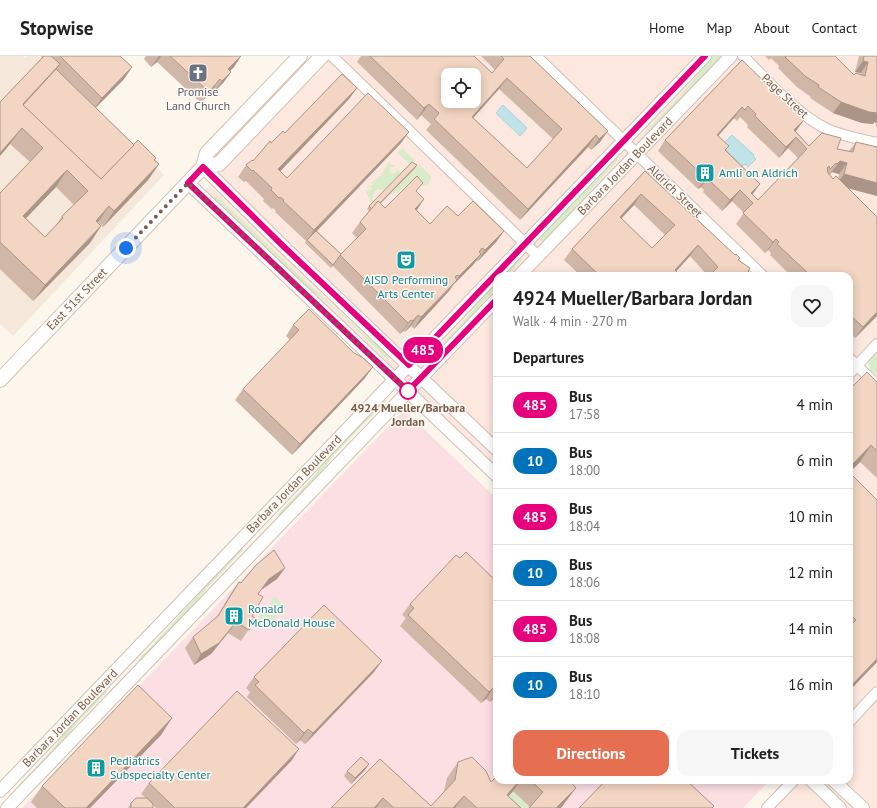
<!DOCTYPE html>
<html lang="en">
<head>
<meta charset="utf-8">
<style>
  :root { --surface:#fff; --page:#f6f6f6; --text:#222; --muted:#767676; --line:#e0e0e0; --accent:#e76f51 }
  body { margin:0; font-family:"PT Sans",sans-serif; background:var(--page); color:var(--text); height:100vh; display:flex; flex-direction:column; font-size:15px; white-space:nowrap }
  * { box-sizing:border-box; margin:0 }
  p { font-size:13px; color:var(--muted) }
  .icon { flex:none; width:22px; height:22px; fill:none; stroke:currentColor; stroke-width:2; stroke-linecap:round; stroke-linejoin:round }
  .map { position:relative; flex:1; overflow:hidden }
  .drawer { position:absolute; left:493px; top:216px; width:360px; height:512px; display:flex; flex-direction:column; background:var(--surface); border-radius:12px; box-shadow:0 2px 10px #0003 }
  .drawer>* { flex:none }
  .badge { padding:0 8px; border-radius:13px; font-size:14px; line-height:26px }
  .fabs { position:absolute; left:441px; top:12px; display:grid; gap:8px }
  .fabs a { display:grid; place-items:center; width:40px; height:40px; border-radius:8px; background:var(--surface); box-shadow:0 2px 10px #0003; font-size:20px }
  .you { position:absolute; width:20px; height:20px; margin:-10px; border:3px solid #fff; border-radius:50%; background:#1a73e8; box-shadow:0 0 0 6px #1a73e833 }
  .map>.badge { position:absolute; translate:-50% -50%; box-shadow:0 0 0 2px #fff }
  h2 { padding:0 20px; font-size:15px; line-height:36px }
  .round { display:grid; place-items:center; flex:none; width:42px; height:42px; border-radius:12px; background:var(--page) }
  .headline { display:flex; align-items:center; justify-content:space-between; height:68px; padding:0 20px }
  h1 { font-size:19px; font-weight:600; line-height:30px }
  .button { display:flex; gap:8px; margin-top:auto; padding:8px 20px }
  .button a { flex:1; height:46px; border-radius:12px; background:var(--accent); color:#fff; font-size:16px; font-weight:600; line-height:46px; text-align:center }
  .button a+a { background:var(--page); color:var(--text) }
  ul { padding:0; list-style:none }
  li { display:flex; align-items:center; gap:12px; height:56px; padding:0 20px; border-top:1px solid var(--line) }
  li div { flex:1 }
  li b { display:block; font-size:15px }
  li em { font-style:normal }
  li .badge { min-width:44px; font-weight:700; text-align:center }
  header { display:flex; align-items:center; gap:24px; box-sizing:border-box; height:56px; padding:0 20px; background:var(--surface); border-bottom:1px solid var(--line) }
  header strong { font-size:19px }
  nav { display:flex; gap:22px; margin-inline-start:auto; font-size:14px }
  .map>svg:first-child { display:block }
  .residential { fill:#f5e8da }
  .commercial { fill:#fde8e0; fill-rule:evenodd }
  .medical { fill:#fbdfe3 }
  .green { fill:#d8ecc9 }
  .water { fill:#bfe3e8; stroke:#a5d3da }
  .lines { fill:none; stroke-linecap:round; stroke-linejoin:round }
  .minor-casing { stroke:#d1beb0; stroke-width:12 }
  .tertiary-casing { stroke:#d1beb0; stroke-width:14 }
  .secondary-casing { stroke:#d6c0b0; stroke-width:16 }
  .minor { stroke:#fff; stroke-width:10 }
  .tertiary { stroke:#fff; stroke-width:12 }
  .secondary { stroke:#fff; stroke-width:14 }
  .wall { fill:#d1b7a8; fill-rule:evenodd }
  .shaded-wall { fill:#aa9588 }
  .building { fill:#f3d5c3; stroke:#aa9588; fill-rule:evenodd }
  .line-casing { stroke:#fff; stroke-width:9 }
  .line { stroke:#e6007e; stroke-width:6 }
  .walk { stroke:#7a5c4d; stroke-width:4; stroke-dasharray:0 7.2 }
  .stop-dot { fill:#fff; stroke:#e6007e; stroke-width:2 }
  .labels { text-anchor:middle; stroke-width:3; stroke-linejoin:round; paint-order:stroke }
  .worship-label { font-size:12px; fill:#5b616d; stroke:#fffaf3 }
  .street-label { font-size:12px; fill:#7a5c4d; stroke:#fffaf3 }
  .culture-label { font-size:12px; fill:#0d838f; stroke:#fffaf3; text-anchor:start }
  .stop-label { font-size:12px; font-weight:bold; fill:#7a5c4d; stroke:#fffaf3 }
</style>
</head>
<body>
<header>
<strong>Stopwise</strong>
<nav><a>Home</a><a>Map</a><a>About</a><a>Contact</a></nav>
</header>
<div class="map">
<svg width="877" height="752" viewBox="0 0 877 752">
  <rect width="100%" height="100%" fill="#fdf6ec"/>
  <polygon class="residential" points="0,0 23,0 25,2 28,0 39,0 164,119 13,280 0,268"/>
  <path class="commercial" d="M334,0H877V288L857,310L877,329V752H767L794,724H849V220H497V421L203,135ZM448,19H474V45H448Z"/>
  <polygon class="medical" points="404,354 497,443 497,724 770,724 743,752 22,752"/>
  <g class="green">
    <polygon points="713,0 723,0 642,82 643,79 679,41"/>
    <polygon points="402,92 414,104 410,109 398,97"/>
    <path d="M618,101V104C592,131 570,160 543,186L539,184V181Z"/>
    <polygon points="389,106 395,111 390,111 390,117 396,117 396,112 402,117 384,135 379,133 375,135 372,143 374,146 372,148 369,145 370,144 365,134 369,134 367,131 370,134 372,133 368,129 373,130 371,127 381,120"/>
    <polygon points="419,108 431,120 429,128 423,130 409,127 397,137 390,138"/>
    <polygon points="216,139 305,225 389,300 389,303 387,303 335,253 303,228 214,142 214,140"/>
    <polygon points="520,201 522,204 506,220 502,220"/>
    <polygon points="497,225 497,230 465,269 432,303 430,301 463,266"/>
    <polygon points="877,298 877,319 871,315 868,308 870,302"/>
    <polygon points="384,343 386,344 385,346 335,398 316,424 278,461 278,458 313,421 331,398"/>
    <path d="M243,490V494L207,532L193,550L140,605L139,603C175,566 207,527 243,490Z"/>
    <path d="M276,541L286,550L285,552L270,566L260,568L258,566L259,560C266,556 271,550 272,542Z"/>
    <polygon points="105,633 107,636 79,665 53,697 17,733 16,732 51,695 71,668"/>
    <polygon points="513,735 531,752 498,752"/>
  </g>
  <g class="water">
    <polygon points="503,49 527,72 520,80 496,57"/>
    <polygon points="732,79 754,99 753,100 756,103 748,111 746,108 740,110 724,95 724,87"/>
  </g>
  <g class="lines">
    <g class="minor-casing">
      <g id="minor">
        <polyline points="332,0 538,200"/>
        <polyline points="536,0 763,220"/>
        <path d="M743,0C767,24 796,58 827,73C842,80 860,83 877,87"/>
        <polyline points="849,302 877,329"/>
        <polyline points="849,318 877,288"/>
        <polyline points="849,666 877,636"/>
        <polyline points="767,752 794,724"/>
      </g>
    </g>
    <g class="tertiary-casing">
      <g id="tertiary">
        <polyline points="203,111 282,189 497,394"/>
        <polyline points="188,127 497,420"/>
        <polyline points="519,220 731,0"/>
        <polyline points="811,724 840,752"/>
        <polyline points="833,724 863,752"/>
        <polyline points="0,735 705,0"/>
        <polyline points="7,752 497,243"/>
      </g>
    </g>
    <g class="secondary-casing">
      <g id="secondary">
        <polyline points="203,111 219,108 322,0"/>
        <polyline points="0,324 203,111 207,97 300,0"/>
      </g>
    </g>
    <use href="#minor" class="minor"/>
    <use href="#tertiary" class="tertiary"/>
    <use href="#secondary" class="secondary"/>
  </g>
  <g class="wall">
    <path d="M41,0H120L132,11L124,23L96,52L134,89L156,102L155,104L159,108L148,124L103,171L98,166V167L101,170L90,187L33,245L0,213V137L30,106L10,88L0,100V46L42,2ZM56,131L74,149L62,160L56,169L45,181L25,162Z"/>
    <polygon points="146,0 241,0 234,11 230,15 231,16 223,27 214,36 212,34 201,47 157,6 151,11 144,3"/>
    <path d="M361,0H474L492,17L495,14L481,0H530L608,75L600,86L591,94L588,91L520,164L426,74L431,68L421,59L417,64L357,6ZM499,33L553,83L527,112L473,62Z"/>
    <polygon points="765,0 835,0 854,19 860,18 861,17 855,16 859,0 877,0 877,71 876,71 876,67 874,66 873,68 862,67 833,57 810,42 811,41 797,31 778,12 779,10 771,2 769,4"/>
    <path d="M742,4L796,75L809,90L837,93L849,95L856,86L877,91V140L848,132L877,161V260L855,282L849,276V220H791L770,199L771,197L768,194L765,197L736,168L744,157L732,145L722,155L703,136L704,134L701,131L698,133L658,95L665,84ZM740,61L748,69L747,71L779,102L788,92L798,102L758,144L752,139L760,128L726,94L718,80L734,62L737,65ZM832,116L839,118L838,123H833L830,119Z"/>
    <polygon points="357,32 349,43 280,115 287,122 401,87 317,175 341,198 357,182 352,177 360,166 369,155 367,153 369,150 415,112 380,148 385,152 417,136 417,154 430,168 458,160 504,175 496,186 478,205 477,205 454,228 449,235 414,273 411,270 405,276 403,275 400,278 333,210 331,212 305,187 306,185 275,156 276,155 273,152 272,153 263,145 264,143 246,125 244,126 238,121 246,109 253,105 271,87"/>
    <path d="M645,115L738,204L748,216L752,219L756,220H708L690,200L676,215L681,220H581L564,204L572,193ZM634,149L665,179L652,192L621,163Z"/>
    <polygon points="293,269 354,297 365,322 292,399 235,344 243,333 290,284 286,280"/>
    <polygon points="877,326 877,422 860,406 849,417 877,444 877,606 849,635 849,334"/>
    <polygon points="460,502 497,526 497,639 490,646 486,643 481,647 400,570 406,562 402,559 410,548"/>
    <polygon points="285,512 277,523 261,534 258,538 252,560 256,563 241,585 228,577 211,598 194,609 185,592 193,581 216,562 231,537 239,526 241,527"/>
    <polygon points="374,616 305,688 300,684 296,688 247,641 250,636 246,632 254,621"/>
    <polygon points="161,679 90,752 37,752 31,746 42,730"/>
    <polygon points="380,703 431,750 444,735 447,722 458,706 491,726 497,724 575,724 572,727 564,748 561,752 529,752 530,751 513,735 508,740 521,752 331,752"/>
    <polygon points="292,704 246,752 156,752 153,749 153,752 128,752 131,747 146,742 141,738 149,727"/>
    <polygon points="365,714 351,728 344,720 347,715"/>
  </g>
  <g class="shaded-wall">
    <polygon points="159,0 161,0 157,6 151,11"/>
    <polygon points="241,0 234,11 221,24 228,13"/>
    <polygon points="863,5 868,6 861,17 855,16"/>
    <polygon points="60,8 48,25 19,53 23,48"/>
    <polygon points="132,11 124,23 94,53 102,42"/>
    <polygon points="231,16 223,27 214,36 222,25"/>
    <polygon points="507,22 499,33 464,72 472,61"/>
    <polygon points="220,23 212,34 201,47 209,36"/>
    <polygon points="357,32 349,43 271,125 278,113"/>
    <polygon points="841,46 877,57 877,66 876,67 874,66 873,68 862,67 833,57"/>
    <polygon points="429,48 421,59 417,64 424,52"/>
    <polygon points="742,51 734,62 709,90 717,79"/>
    <polygon points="804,64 796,75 794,74"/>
    <polygon points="22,72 10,88 0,100 0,97"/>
    <polygon points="608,75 600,86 591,94 599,83"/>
    <polygon points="409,76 401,87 307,185 314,174"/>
    <polygon points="596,79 588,91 520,164 528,153"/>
    <polygon points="796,81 788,92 779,102 786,91"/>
    <polygon points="840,105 847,107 839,118 832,116 829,119"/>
    <polygon points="159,108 148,124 103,171 114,155"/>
    <polygon points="417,109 415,112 376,152 378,149"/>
    <polygon points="67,114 56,131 12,177 23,160"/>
    <polygon points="844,118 877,127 877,140 836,129"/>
    <polygon points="709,120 701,131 698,133 706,122"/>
    <polygon points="760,128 752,139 751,137"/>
    <polygon points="740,134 732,145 722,155 730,144"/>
    <polygon points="641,138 634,149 612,172 620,161"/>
    <polygon points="424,143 417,154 415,153"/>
    <polygon points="109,150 98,166 84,181 96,165"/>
    <polygon points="101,170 90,187 33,245 45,229"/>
    <polygon points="504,175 496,186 478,205 485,194"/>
    <polygon points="776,183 768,194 765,197 773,186"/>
    <polygon points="698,189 690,200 672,220 675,214"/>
    <polygon points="481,198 473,209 454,228 449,235 414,273 421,261 454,228 459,220"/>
    <polygon points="877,256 877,260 855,282 863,271"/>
    <polygon points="418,259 411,270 405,276 413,265"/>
    <polygon points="411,264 403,275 400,278 408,267"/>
    <polygon points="373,311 365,322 292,399 300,388"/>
    <polygon points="871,389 860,406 849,417 849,414 852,409"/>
    <polygon points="285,512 277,523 261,534 250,549 269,523"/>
    <polygon points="236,566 228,577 211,598 194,609 201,598"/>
    <polygon points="877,603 877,606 849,635 849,632"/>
    <polygon points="382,605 374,616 305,688 313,677"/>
    <polygon points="493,632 486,643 481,647 489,636"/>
    <polygon points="497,636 497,639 490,646"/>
    <polygon points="172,662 161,679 90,752 86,752"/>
    <polygon points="308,673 300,684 296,688 304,677"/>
    <polygon points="299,693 292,704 246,752 243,752"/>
    <polygon points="369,708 365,714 351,728 355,722"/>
    <polygon points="520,724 521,724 513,735 498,752 507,739"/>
    <polygon points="576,732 561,752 556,752"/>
    <polygon points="464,740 455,752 453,752"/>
    <polygon points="383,742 376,752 374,752"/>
  </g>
  <g class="building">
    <path d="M44,0H51L60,8L23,48L101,123L138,84L156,102L154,104L159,108L114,155L109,150L96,165L101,170L45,229L0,186V137L43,92L22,72L0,97V46ZM67,114L88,135L62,160L63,162L45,181L23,160Z"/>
    <polygon points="60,0 120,0 132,11 102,42"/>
    <polygon points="170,0 241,0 228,13 231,16 222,25 220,23 209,36"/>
    <path d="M370,0H474L492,17L504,3L501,0H530L608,75L599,83L596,79L528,153L434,63L439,57L429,48L424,52ZM448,19H474V45H448ZM507,22L562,73L527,112L472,61Z"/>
    <polygon points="786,0 835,0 854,19 856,17 865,20 868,6 863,5 864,0 877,0 877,57 869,56 841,46 818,31 819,29 805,20 785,1"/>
    <path d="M742,4L804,64L794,74L809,90L822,77L841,82L837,93L853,96L856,86L877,91V127L844,118L847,107L840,105L837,108L836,107L830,113L829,110L827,112L828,117L833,123L836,120L877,161V256L863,271L849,258V220H817L813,216L810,219L777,188L779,186L776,183L773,186L743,157L753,147L740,134L730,144L710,125L712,123L709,120L706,122L665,84ZM748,50L756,58L755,60L786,91L796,81L807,93L758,144L751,137L760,128L725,94L729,90L717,79L742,51L745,54Z"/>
    <polygon points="56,13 134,89 101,123 23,49"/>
    <polygon points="342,18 357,32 278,113 287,122 368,37 409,76 314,174 283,145 284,144 280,141 279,142 271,134 272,132 253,114 252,115 246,109 252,104 253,105 270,85 271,87 283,75 285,77"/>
    <polygon points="412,106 417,109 380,147 378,145 372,153 369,150"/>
    <path d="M645,115L735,199L736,198L740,202L738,204L750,212L748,215L752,219L755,218L756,220H709L718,211L698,189L675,214L681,220H600L572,193ZM641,138L675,169L652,192L620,161Z"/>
    <polygon points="417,120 423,127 416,135 424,143 415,153 430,168 447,150 458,160 473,145 504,175 485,194 482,192 479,196 481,198 459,220 457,219 455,221 457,224 421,261 418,259 413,265 411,264 408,267 340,199 366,173 360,166 378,145 385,152"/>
    <polygon points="316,175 341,198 333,209 307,184"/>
    <polygon points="309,253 354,297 362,301 373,311 300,388 243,333 299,274 293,269"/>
    <polygon points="867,316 877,326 877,395 871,389 852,409 849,406 849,334"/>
    <polygon points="849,416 877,444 877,603 849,632 849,570 856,564 849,557"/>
    <polygon points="274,494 285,512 269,523 258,538 263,541 252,560 256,563 249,574 236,566 219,587 201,598 193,581 218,560 239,526 241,527 256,509"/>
    <polygon points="466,496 497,526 497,635 493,632 489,636 408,559 414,552 410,548 456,499 460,502"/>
    <polygon points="324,549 382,605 313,677 308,673 304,677 255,629 259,626 254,621"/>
    <polygon points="138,629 172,662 86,752 65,752 42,730"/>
    <polygon points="237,635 299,693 243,752 175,752 149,727"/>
    <polygon points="361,701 369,708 355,722 347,715"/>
    <polygon points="472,701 486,715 491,726 497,720 497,724 520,724 507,739 521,752 477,752 464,740 453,752 394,752 383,742 374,752 331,752 380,703 431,750 455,724 458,706"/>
    <polygon points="530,724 569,724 576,732 556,752 529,752 543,736"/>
    <polygon points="606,724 630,724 632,727 635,724 686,724 714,750 712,752 579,752"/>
    <polygon points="136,742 147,742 153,748 153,752 131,752 131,747"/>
  </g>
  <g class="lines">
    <g class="line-casing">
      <polyline id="line" points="497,243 408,335 188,127 203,111 282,189 409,309 705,0"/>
    </g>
    <use href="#line" class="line"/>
    <polyline class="walk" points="126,192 188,127 408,335"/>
  </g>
  <defs>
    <g id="church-square" transform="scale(1)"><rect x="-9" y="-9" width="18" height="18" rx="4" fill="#6b7280" stroke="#fffaf3"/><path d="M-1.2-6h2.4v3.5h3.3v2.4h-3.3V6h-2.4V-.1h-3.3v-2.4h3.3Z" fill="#fff"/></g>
    <g id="building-square" transform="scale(1)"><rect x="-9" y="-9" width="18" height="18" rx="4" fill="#0f9aa8" stroke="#fffaf3"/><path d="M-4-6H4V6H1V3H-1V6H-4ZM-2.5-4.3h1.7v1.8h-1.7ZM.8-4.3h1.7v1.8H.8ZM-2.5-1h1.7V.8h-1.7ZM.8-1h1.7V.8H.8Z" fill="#fff"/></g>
    <g id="theatre-square" transform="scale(1)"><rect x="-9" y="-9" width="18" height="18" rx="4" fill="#0f9aa8" stroke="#fffaf3"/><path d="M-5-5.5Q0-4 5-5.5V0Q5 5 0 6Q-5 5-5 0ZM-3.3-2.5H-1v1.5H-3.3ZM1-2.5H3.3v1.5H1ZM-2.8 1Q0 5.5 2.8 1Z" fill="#fff"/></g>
  </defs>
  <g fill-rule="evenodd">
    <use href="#church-square" x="198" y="17"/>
    <use href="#building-square" x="705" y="117"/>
    <use href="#theatre-square" x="406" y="204"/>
    <use href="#building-square" x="234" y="560"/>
    <use href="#building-square" x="96" y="712"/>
  </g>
  <circle class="stop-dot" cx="408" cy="335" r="8"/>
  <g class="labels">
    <g class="worship-label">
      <text x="198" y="40">Promise<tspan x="198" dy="14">Land Church</tspan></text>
    </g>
    <g class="street-label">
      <text transform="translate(785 40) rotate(43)" y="4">Page Street</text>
      <text transform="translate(625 110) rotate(-46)" y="4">Barbara Jordan Boulevard</text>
      <text transform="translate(675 135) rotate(44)" y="4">Aldrich Street</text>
      <text transform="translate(77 243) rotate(-46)" y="4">East 51st Street</text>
      <text transform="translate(294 428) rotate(-46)" y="4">Barbara Jordan Boulevard</text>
      <text transform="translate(70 662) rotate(-46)" y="4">Barbara Jordan Boulevard</text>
    </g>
    <g class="culture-label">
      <text x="719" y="121">Amli on Aldrich</text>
      <text x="406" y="228" text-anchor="middle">AISD Performing<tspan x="406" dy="14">Arts Center</tspan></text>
      <text x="248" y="557">Ronald<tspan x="248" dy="14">McDonald House</tspan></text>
      <text x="110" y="709">Pediatrics<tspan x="110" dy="14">Subspecialty Center</tspan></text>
    </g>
    <g class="stop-label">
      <text x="408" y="356">4924 Mueller/Barbara<tspan x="408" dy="14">Jordan</tspan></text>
    </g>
  </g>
</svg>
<div class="fabs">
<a><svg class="icon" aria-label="locate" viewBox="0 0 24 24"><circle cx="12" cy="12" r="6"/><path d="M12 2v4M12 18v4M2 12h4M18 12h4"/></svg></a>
</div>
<div class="you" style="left:126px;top:192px"></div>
<b class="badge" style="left:423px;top:294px;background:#e6007e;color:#fff">485</b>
<section class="drawer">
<div class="headline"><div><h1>4924 Mueller/Barbara Jordan</h1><p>Walk · 4 min · 270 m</p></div><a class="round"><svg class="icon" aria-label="heart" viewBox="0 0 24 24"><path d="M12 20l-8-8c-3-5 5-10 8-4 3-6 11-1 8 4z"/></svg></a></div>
<h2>Departures</h2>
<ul>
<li><span class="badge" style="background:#e6007e;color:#fff">485</span><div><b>Bus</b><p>17:58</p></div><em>4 min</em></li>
<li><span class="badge" style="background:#0072bc;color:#fff">10</span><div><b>Bus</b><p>18:00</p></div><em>6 min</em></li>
<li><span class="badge" style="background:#e6007e;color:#fff">485</span><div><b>Bus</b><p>18:04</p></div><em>10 min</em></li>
<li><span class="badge" style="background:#0072bc;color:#fff">10</span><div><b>Bus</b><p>18:06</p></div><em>12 min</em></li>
<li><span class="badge" style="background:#e6007e;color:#fff">485</span><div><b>Bus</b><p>18:08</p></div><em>14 min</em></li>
<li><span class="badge" style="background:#0072bc;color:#fff">10</span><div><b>Bus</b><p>18:10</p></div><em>16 min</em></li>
</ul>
<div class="button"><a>Directions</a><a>Tickets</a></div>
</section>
</div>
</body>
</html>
